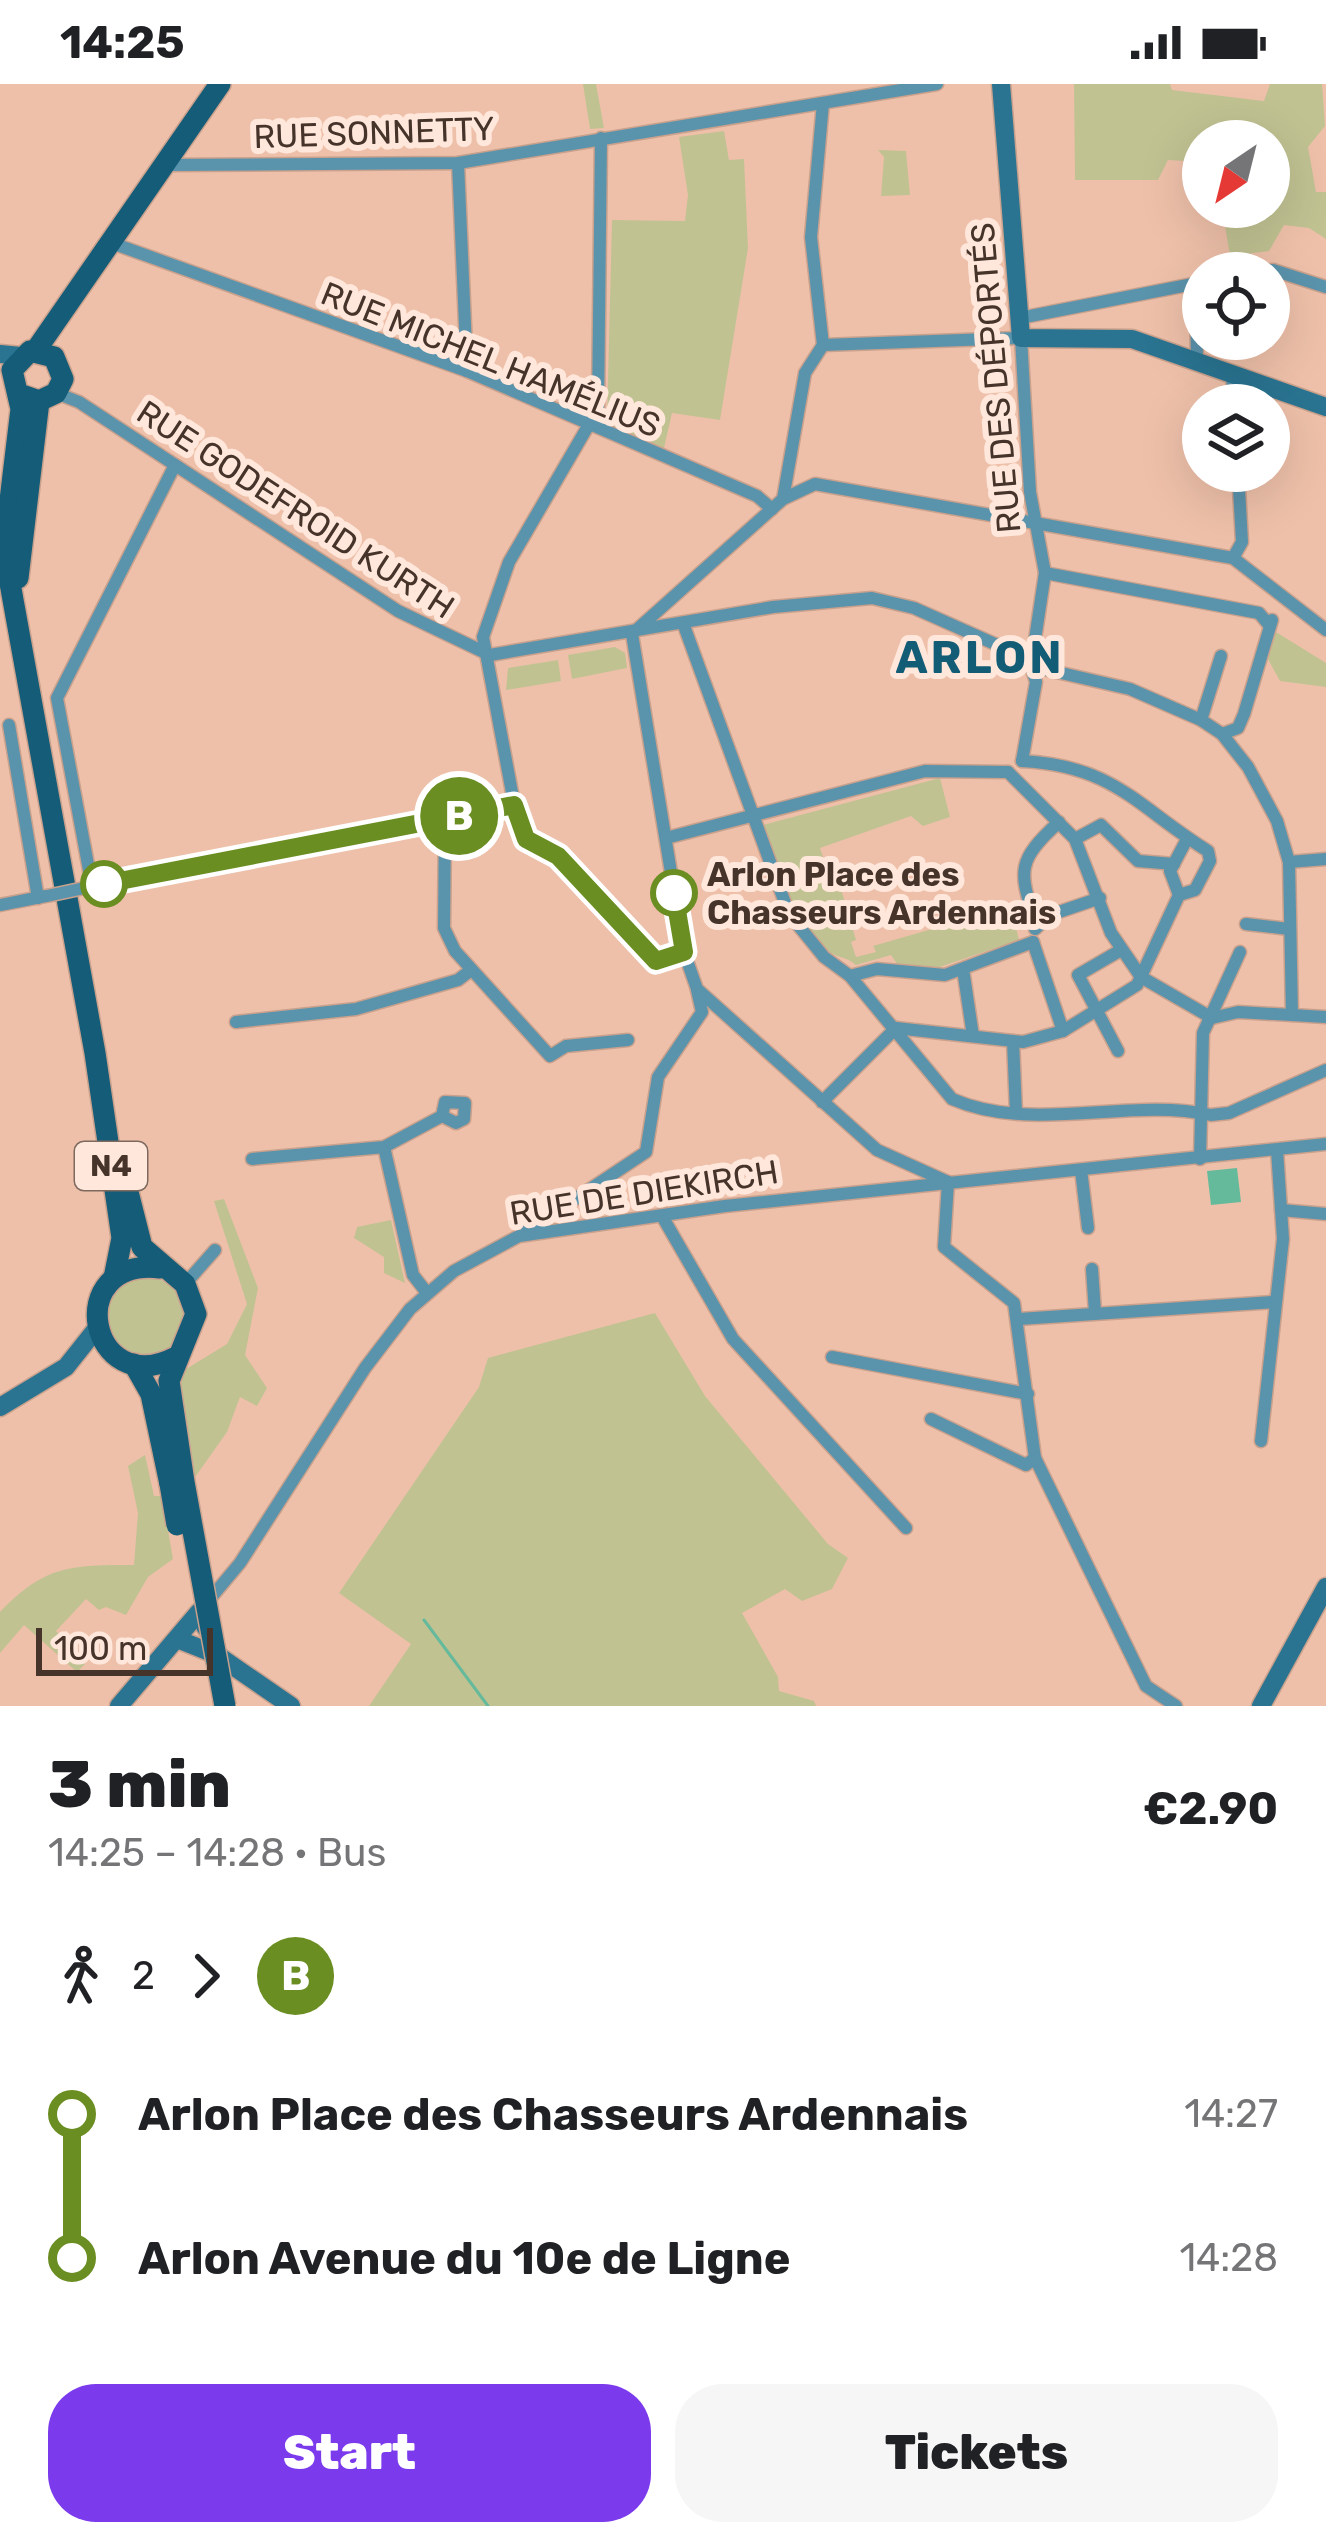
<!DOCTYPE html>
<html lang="en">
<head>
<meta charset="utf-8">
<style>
  :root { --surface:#fff; --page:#f6f6f6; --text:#202124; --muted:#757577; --accent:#7c3aed }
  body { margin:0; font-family:Rubik,sans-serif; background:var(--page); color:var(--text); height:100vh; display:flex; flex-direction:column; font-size:45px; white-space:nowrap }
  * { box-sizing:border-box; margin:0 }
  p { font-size:39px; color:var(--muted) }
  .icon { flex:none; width:66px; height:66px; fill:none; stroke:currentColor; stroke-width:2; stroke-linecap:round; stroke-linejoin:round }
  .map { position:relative; height:1622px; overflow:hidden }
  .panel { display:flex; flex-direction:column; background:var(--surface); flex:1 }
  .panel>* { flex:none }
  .badge { padding:0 24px; border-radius:39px; font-size:42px; line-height:78px }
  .needle { width:78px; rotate:215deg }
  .fabs { position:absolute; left:1182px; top:36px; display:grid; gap:24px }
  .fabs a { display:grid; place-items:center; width:108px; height:108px; border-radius:50%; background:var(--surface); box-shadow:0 12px 48px #0002; font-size:60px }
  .scale { position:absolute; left:36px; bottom:30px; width:177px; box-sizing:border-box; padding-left:12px; border:6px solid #46332a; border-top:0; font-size:33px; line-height:42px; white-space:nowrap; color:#46332a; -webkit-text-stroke:9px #ffe7db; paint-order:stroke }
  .map>.badge { position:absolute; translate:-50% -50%; box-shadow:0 0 0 6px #fff }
  .legs { display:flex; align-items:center; gap:18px; height:132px; padding:0 48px; font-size:39px }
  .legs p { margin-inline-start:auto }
  .summary { display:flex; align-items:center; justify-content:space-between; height:204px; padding:0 48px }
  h1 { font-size:66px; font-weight:800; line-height:90px }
  .action { display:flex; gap:24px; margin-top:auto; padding:24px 48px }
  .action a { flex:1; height:138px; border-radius:48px; background:var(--accent); color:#fff; font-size:48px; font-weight:800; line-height:138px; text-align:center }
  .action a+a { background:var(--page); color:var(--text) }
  ul { padding:0 48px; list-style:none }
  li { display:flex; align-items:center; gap:42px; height:144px; font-size:45px }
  li i { display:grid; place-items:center; width:18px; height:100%; margin:0 15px; background:currentColor }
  li i::after { content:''; width:30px; height:30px; margin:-15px; border:9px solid; border-radius:50%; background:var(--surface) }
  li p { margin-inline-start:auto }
  li:first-child i { background:linear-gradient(#0000 50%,currentColor 0) }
  li:last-child i { background:linear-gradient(currentColor 50%,#0000 0) }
  .status { display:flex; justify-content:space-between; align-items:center; height:84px; padding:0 60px; background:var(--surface); direction:ltr }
  .status svg { height:33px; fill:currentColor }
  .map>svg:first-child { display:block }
  .green { fill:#c1c292 }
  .water { fill:#64ba9b }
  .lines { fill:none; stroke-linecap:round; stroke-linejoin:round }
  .stream { stroke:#64ba9b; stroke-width:3 }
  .street-casing { stroke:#c9a18d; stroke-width:15 }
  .secondary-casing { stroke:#c9a18d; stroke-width:21 }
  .primary-casing { stroke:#c9a18d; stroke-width:24 }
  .street { stroke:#5a93ac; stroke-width:12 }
  .secondary { stroke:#2a7491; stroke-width:18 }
  .primary { stroke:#145c77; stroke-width:21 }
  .street-bridge-casing { stroke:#c9a18d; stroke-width:15; stroke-linecap:butt }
  .primary-bridge-casing { stroke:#c9a18d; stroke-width:24; stroke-linecap:butt }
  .street-bridge { stroke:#5a93ac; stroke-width:12 }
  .primary-bridge { stroke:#145c77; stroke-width:21 }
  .line-1-casing { stroke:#fff; stroke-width:27 }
  .line-1 { stroke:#6b8e23; stroke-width:18 }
  .stop-1-dot { fill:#fff; stroke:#6b8e23; stroke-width:6 }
  .labels { text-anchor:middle; stroke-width:12; stroke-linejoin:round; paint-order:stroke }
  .shield { fill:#ffe7db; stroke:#7e695f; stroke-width:3 }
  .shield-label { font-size:30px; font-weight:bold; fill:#46332a }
  .street-label { font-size:33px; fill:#46332a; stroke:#ffe7db }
  .stop-label { font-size:33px; font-weight:bold; fill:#46332a; stroke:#ffe7db; text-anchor:start }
  .district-label { font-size:45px; font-weight:bold; letter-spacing:3px; fill:#125c76; stroke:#ffe7db }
</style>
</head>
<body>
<div class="status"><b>14:25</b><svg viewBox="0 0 49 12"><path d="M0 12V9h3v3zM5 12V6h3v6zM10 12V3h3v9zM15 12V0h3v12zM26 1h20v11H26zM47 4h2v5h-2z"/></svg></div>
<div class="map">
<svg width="1326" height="1622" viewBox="0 0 1326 1622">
  <rect width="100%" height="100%" fill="#eec0a9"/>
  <g class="green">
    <polygon points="583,0 596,0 604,44 590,45"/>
    <polygon points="1074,0 1170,0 1172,6 1264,17 1270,0 1322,0 1325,42 1308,63 1316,108 1326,108 1326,155 1309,144 1284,141 1269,167 1230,172 1222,123 1269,123 1269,57 1203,57 1203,78 1168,76 1158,96 1075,96"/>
    <polygon points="724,47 729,76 744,75 748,164 720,336 672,329 664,364 607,339 612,136 685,137 688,111 679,53"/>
    <polygon points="878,66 906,67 910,111 881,112 884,73"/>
    <polygon points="1276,548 1326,579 1326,603 1280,597 1268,575"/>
    <polygon points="615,563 625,569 627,584 572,595 568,571"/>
    <polygon points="558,576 561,597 506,606 508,584"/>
    <path d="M940,694L950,733L923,742L911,732L820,764L825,779L833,778L856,856L851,858L856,873L876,868L873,862L984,830L986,836L1006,830L1005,823L1011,822L1019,856L937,884L897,880L891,871L856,881C846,872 839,875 828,867C788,840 778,783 763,741Z"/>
    <polygon points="224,1115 258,1204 245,1271 267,1304 257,1322 240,1313 227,1348 193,1396 178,1290 227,1260 247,1220 214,1117"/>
    <polygon points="391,1136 405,1199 384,1189 384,1173 354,1154 357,1143"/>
    <circle cx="146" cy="1232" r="39"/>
    <polygon points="655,1229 705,1312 828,1460 848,1474 832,1505 802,1517 785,1505 742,1529 778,1593 779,1607 814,1617 816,1622 369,1622 411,1560 339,1509 479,1303 488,1274"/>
    <path d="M145,1371L154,1412H162L173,1475L148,1493L126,1531L106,1523L99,1526L86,1515L56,1547L85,1580L77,1588L24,1541L0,1569V1528C45,1481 71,1481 134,1481L138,1429L128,1382Z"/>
  </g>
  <polygon class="water" points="1237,1084 1241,1118 1211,1121 1207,1087"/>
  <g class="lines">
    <polyline class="stream" points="424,1536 488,1622"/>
    <g class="street-casing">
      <g id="street">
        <polyline points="823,19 811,153 823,261"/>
        <polyline points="601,54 598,325 509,478 483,553 519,746 558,772 651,874 684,868"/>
        <polyline points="458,79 467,287"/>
        <polyline points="166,81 458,79 937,0"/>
        <polyline points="109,158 467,287 757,412 772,425"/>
        <polyline points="1246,189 1273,186 1326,203"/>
        <polyline points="1196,199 1197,277"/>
        <polyline points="1020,234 1203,198"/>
        <polyline points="823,261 1021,254 1030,408 1045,489 1031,582"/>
        <polyline points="1232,290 1234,321"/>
        <polyline points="56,309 79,318 398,527 490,571 773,523 872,514 914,524 1013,568 1031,582 1130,605 1201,636 1222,650 1248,683 1277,737 1289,778 1292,931"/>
        <polyline points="783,415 805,289 823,261"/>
        <polyline points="1233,474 1242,458 1238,387"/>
        <polyline points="1045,489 1259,529 1269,541"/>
        <path d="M683,539L789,830L824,873L850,892L952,1015C1032,1050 1128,1013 1211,1031L1229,1029L1326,986"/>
        <polyline points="633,549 783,415 815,400 1233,474 1326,546"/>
        <polyline points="632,550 684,868 697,905 877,1066 948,1098"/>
        <polyline points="1201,636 1221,572"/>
        <polyline points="9,641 38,814"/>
        <polyline points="1222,650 1238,644 1244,630 1272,536"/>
        <path d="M1022,677C1115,682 1137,723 1208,767L1210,777L1195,806L1179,811L1170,787L1186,757"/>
        <polyline points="1022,677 1036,598 1031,582"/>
        <polyline points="1008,688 1075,755 1111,849 1141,893 1212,934"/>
        <polyline points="445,734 444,844 455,867 550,972 566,962 628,956"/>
        <polyline points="666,754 925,687 1008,688"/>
        <polyline points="1075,755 1101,741 1138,777 1174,780"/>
        <polyline points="1289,778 1326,775"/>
        <polyline points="92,802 57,614 175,381"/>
        <polyline points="89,803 514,721"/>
        <polyline points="0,821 46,812"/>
        <polyline points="1246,840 1289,845"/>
        <path d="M1036,841C1020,788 1014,779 1059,738"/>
        <polyline points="1035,845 1050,831 1100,814"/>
        <polyline points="1033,858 1063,947"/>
        <polyline points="963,885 973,952"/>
        <polyline points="850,892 877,885 945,891 1033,858"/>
        <polyline points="1212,934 1238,928 1326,933"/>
        <polyline points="236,938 356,925 458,896 471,886"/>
        <polyline points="896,944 1023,958 1063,947 1137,901 1179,811"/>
        <polyline points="1013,957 1016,1028"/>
        <polyline points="1118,967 1078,891 1121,866"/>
        <polyline points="822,1018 896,944"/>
        <polyline points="384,1063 413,1191 427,1209"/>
        <polyline points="252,1075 384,1063 442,1032 445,1018 465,1019 464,1035 456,1039 442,1032"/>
        <polyline points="1200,1075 1203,949 1240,868"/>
        <polyline points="1081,1086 1088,1144"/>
        <polyline points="948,1098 944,1163 1014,1219 1035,1374 1146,1602 1176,1622"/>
        <polyline points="1281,1126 1326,1130"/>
        <polyline points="662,1132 733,1255 906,1444"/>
        <polyline points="527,1147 646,1068 658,993 702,928 697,906"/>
        <polyline points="1092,1185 1095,1228"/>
        <polyline points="185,1200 215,1166"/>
        <polyline points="1019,1235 1274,1218"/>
        <polyline points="832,1273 1028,1310"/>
        <polyline points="931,1335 1026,1381 1035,1374"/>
        <polyline points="1261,1357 1283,1155 1277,1066"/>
        <polyline points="204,1522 240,1479 365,1284 410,1225 454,1187 519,1152 725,1122 1326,1060"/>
      </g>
    </g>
    <g class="secondary-casing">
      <g id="secondary">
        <polyline points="1001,0 1021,254 1132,255 1326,323"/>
        <polyline points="0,270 21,272"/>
        <polyline points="0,1323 66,1283 97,1244"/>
        <polyline points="177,1555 217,1571 291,1622"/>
        <polyline points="119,1622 199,1528 206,1544"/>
        <polyline points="1261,1622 1326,1503"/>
      </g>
    </g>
    <g class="primary-casing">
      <g id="primary">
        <polyline points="36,266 220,0"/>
        <polyline points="19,310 39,317 56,309 63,295 54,273 30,267 12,286 21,325 4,466 95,969 122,1154 114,1194"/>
        <polyline points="18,494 39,317"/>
        <polyline points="127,1104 142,1163 185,1200 196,1230 169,1297 184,1398"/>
        <path d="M160,1184C61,1173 89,1318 176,1273"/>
        <polyline points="134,1280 151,1310 170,1400"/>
      </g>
    </g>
    <use href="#street" class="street"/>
    <use href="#secondary" class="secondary"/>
    <use href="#primary" class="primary"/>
    <g class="street-bridge-casing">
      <polyline id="street-bridge" points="47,812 89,803"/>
    </g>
    <g class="primary-bridge-casing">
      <g id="primary-bridge">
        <polyline points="184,1398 225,1622"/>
        <polyline points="170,1400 177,1441"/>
      </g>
    </g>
    <use href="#street-bridge" class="street-bridge"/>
    <use href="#primary-bridge" class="primary-bridge"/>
  </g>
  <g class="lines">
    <g class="line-1-casing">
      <polyline id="line-1" points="104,800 514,721 526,755 558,772 656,877 684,868 674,809"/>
    </g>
    <use href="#line-1" class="line-1"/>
  </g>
  <g class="stop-1-dot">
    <circle cx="104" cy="800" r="21"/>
    <circle cx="674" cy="809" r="21"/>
  </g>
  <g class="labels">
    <rect class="shield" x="75" y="1058" width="72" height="48" rx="9"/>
    <g class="shield-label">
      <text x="111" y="1092">N4</text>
    </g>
    <g class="street-label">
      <text transform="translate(374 48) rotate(-2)" y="12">RUE SONNETTY</text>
      <text transform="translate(491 275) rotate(22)" y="12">RUE MICHEL HAMÉLIUS</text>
      <text transform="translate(995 294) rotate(-95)" y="12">RUE DES DÉPORTÉS</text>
      <text transform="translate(296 425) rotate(33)" y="12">RUE GODEFROID KURTH</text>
      <text transform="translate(644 1108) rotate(-9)" y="12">RUE DE DIEKIRCH</text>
    </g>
    <g class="stop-label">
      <text x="707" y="802">Arlon Place des<tspan x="707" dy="38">Chasseurs Ardennais</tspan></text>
    </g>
    <g class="district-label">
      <text x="980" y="589">ARLON</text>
    </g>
  </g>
</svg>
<div class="fabs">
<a><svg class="needle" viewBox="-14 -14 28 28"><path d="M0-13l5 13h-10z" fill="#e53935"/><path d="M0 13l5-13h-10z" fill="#757577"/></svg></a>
<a><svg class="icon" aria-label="locate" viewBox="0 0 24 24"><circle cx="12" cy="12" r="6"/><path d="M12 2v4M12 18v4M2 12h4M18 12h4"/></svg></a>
<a><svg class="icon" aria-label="layers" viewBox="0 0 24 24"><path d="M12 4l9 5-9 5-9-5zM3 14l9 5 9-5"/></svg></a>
</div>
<div class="scale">100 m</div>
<b class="badge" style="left:459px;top:732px;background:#6b8e23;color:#fff">B</b>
</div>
<section class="panel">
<div class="summary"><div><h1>3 min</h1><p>14:25 – 14:28 · Bus</p></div><b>€2.90</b></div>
<div class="legs"><svg class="icon" aria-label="walk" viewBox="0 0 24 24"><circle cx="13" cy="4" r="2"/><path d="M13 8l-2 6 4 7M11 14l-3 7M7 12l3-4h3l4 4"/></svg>2<svg class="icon" aria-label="forward" viewBox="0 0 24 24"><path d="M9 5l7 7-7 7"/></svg><b class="badge" style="background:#6b8e23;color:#fff">B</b></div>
<ul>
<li><i style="color:#6b8e23"></i><b>Arlon Place des Chasseurs Ardennais</b><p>14:27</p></li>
<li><i style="color:#6b8e23"></i><b>Arlon Avenue du 10e de Ligne</b><p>14:28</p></li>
</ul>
<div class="action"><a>Start</a><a>Tickets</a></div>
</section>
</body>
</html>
